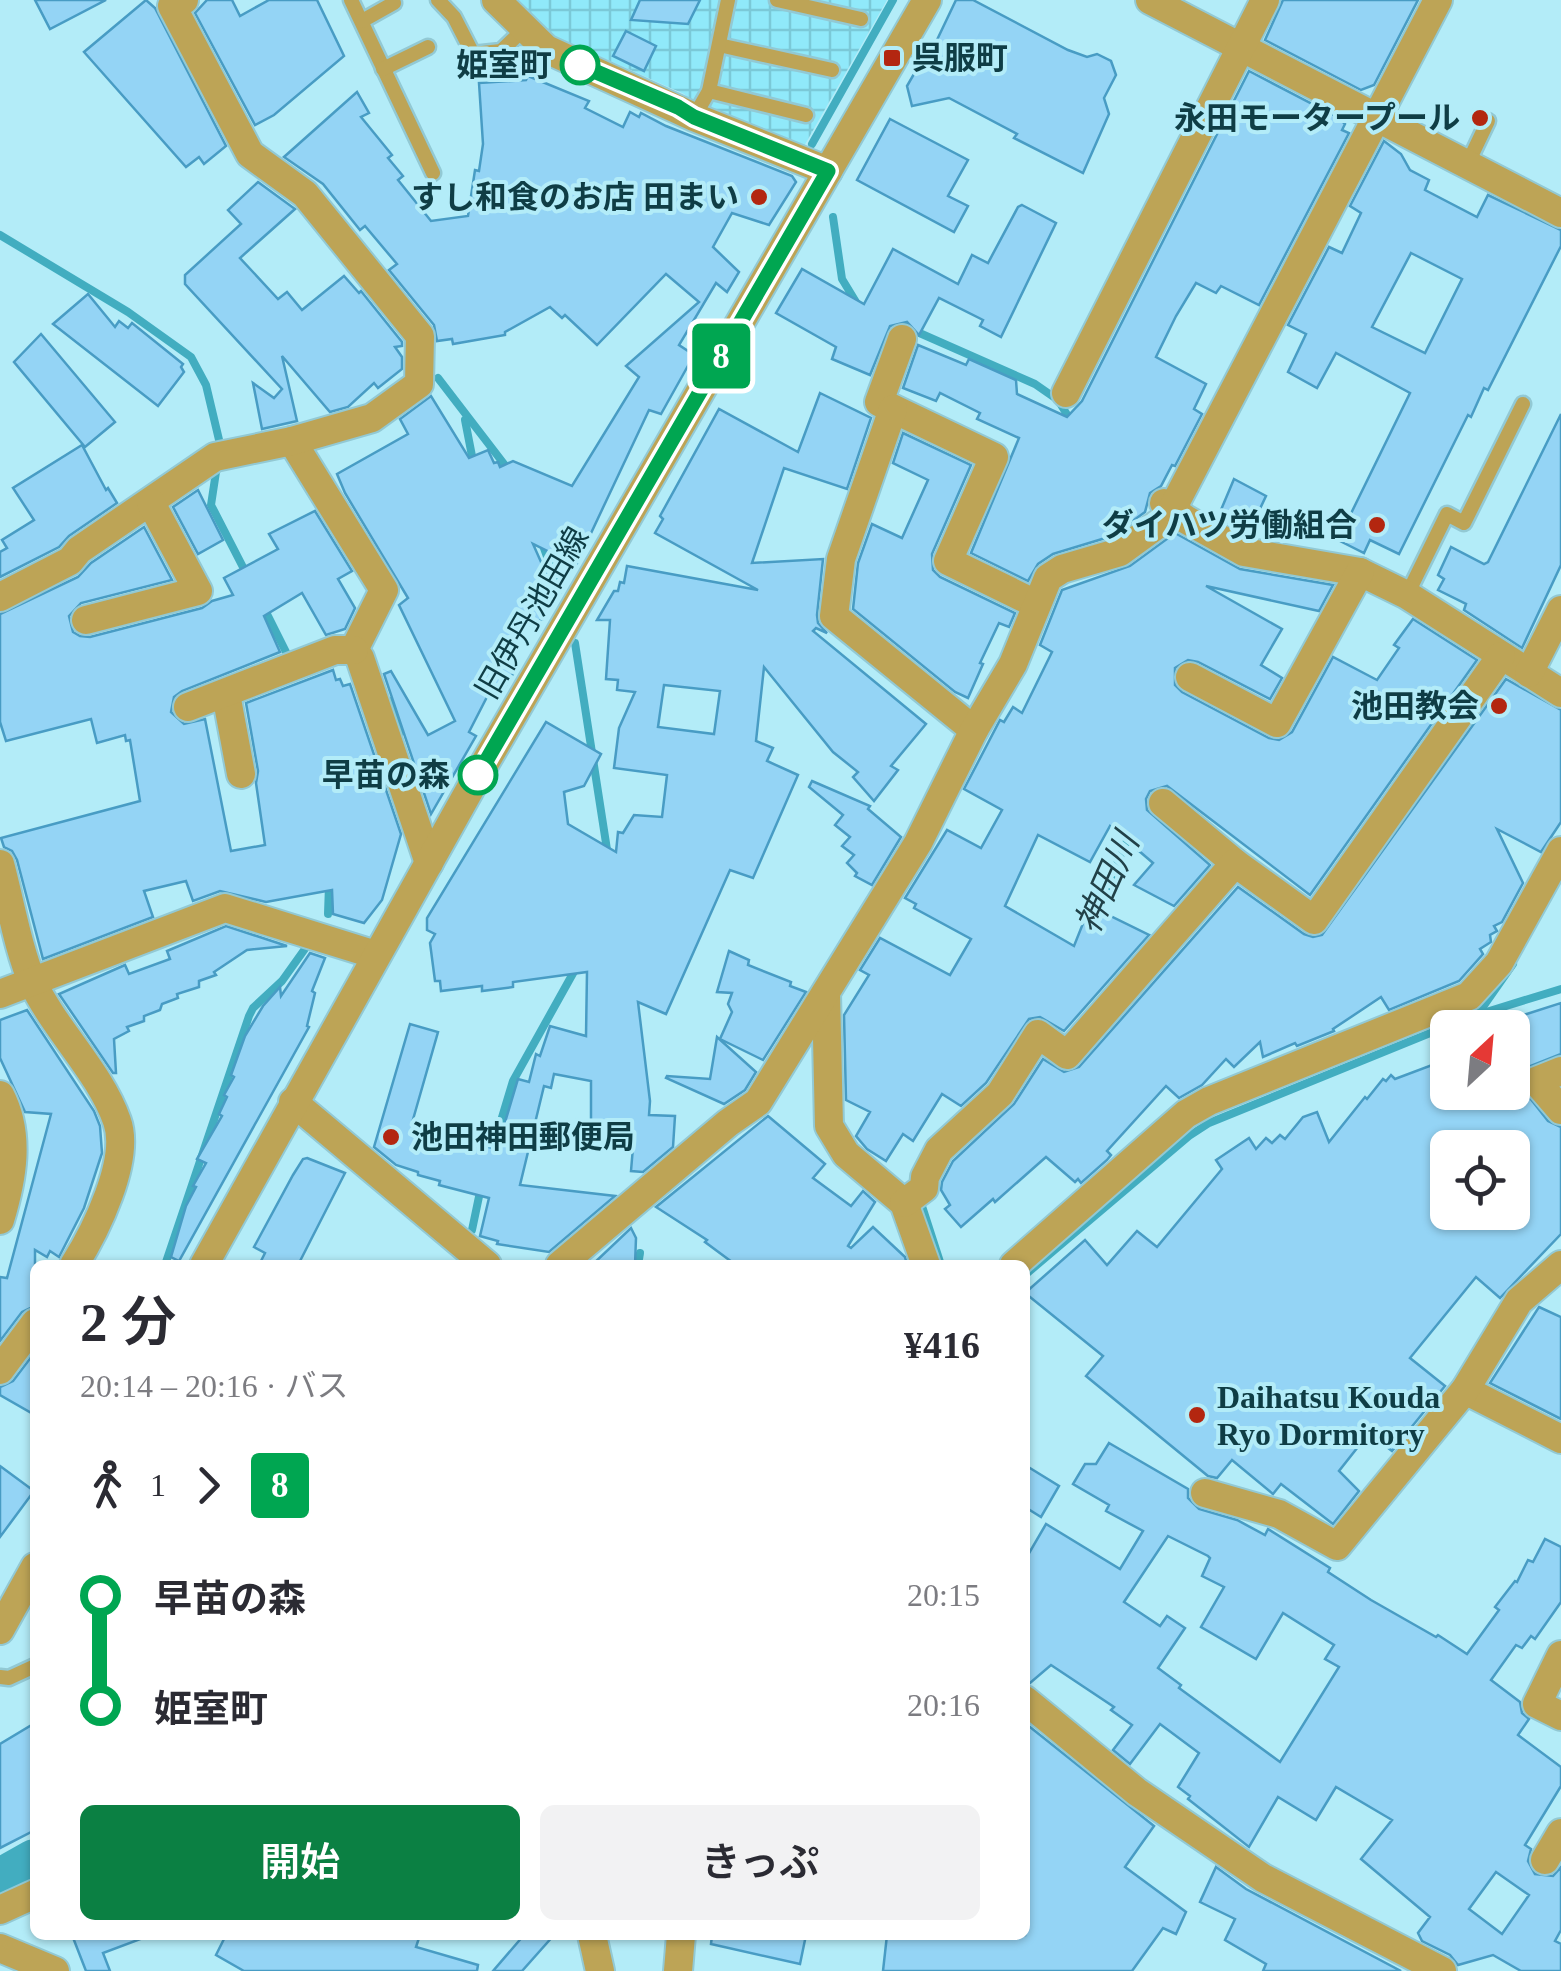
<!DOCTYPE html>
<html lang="ja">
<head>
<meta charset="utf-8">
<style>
  :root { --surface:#fff; --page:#f2f2f3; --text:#2b2b33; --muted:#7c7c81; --accent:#0b8043 }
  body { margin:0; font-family:"Times New Roman","Noto Sans JP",serif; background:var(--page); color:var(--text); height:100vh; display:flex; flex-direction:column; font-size:38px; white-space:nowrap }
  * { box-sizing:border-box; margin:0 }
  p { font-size:32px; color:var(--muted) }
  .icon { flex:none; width:55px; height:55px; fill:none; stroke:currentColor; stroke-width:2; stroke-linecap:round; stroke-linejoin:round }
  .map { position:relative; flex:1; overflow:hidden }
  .drawer { position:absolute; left:30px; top:1260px; width:1000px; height:680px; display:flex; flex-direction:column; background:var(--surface); border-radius:15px; box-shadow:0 2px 8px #0004 }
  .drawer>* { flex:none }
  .badge { padding:0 20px; border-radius:8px; font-size:35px; line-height:65px }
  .needle { width:65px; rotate:26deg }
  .buttons { position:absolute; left:1430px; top:1010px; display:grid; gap:20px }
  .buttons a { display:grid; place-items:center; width:100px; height:100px; border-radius:15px; background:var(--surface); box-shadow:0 2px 8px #0004; font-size:50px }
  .map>.badge { position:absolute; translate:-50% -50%; box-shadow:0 0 0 5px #fff }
  .legs { display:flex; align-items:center; gap:15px; height:110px; padding:0 50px; font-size:32px }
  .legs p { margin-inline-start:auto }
  .head { display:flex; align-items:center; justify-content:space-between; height:170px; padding:0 50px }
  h1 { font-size:55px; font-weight:600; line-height:75px }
  .cta { display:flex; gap:20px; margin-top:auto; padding:20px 50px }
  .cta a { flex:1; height:115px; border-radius:15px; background:var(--accent); color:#fff; font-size:40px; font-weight:600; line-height:115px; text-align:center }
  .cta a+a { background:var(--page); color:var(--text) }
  ul { padding:0 50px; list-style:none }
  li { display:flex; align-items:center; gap:35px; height:110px; font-size:38px }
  li i { display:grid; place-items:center; width:15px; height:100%; margin:0 12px; background:currentColor }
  li i::after { content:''; width:25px; height:25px; margin:-12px; border:8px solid; border-radius:50%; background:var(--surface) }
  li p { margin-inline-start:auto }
  li:first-child i { background:linear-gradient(#0000 50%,currentColor 0) }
  li:last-child i { background:linear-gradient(currentColor 50%,#0000 0) }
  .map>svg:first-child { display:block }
  .industrial { fill:url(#industrial-grid) }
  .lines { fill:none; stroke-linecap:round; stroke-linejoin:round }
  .stream { stroke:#42adc0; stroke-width:8 }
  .river { stroke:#42adc0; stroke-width:48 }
  .building { fill:#94d4f5; stroke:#489cc4; stroke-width:2.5; fill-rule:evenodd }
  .service-casing { stroke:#92c9d4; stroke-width:19 }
  .minor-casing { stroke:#92c9d4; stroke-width:32 }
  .tertiary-casing { stroke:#92c9d4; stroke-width:32 }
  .service { stroke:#bda456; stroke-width:14 }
  .minor { stroke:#bda456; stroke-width:28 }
  .tertiary { stroke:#bda456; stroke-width:28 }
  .line-1-casing { stroke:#fff; stroke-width:22 }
  .line-1 { stroke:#00a651; stroke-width:15 }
  .poi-dot { fill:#b32610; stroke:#b3ecf8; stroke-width:4 }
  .stop-1-dot { fill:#fff; stroke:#00a651; stroke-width:5 }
  .labels { text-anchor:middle; stroke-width:8; stroke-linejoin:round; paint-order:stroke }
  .poi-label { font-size:32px; font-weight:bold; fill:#0f3d45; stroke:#b3ecf8; text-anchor:end }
  .stop-label { font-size:32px; font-weight:bold; fill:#0f3d45; stroke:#b3ecf8; text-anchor:end }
  .street-label { font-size:32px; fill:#0f3d45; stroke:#b3ecf8 }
  .water-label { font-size:35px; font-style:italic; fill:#214148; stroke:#b3ecf8 }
</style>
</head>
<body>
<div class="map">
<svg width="1561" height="1971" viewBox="0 0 1561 1971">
  <defs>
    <pattern id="industrial-grid" width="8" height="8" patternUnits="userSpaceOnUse" patternTransform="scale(2.5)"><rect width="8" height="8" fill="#90e9fa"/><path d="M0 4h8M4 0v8" fill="none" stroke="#7bc9d8"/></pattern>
  </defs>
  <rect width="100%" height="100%" fill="#b3ecf8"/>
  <polygon class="industrial" points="514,0 887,0 803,148 698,106 684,94 543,31"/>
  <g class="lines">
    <g class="stream">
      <polyline points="812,144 893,0"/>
      <polyline points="833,217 842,279 856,302"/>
      <polyline points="0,235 128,312 191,357 206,385 220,444"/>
      <polyline points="890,320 1035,384 1058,400 1071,421"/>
      <polyline points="438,378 511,473"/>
      <polyline points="465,420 472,456 471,465"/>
      <polyline points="216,472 211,505 246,573"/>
      <polyline points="541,540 559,590"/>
      <polyline points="264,608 288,656"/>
      <polyline points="575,643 608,856"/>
      <polyline points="391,701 400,733 397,738"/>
      <polyline points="328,914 329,885"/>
      <polyline points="1093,918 1130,834"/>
      <polyline points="1478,1014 1513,964"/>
      <polyline points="491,1154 513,1081 576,968"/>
      <polyline points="920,1200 941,1265"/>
      <polyline points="472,1230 481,1187"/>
      <polyline points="165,1265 249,1016 253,1008 282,981 307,946"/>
      <polyline points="638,1265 640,1253"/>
      <polyline points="1025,1275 1189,1136 1209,1123 1467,1018 1561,989"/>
    </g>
    <polyline class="river" points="0,1883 35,1863"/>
  </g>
  <g class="building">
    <polygon points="35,0 106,0 50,29"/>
    <polygon points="146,0 155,8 226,146 204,164 199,157 186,167 84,52"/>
    <polygon points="207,0 232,0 240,16 269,0 317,0 344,56 274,115 255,125 195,13"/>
    <polygon points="640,0 700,0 688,24 631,20"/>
    <polygon points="956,0 973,0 1068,50 1087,57 1097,54 1111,61 1116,75 1104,98 1109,114 1083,173 1014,138 1017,134 949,98 912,106 907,86 933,41 936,42"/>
    <polygon points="1283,0 1418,0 1374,85 1361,90 1265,40"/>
    <polygon points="626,31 656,46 644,71 613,56"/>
    <polygon points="1249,71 1339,118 1345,124 1342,130 1349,133 1259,305 1221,286 1216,293 1196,283 1176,316 1156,357 1206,384 1194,409 1202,414 1175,466 1172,465 1161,486 1150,493 1145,512 1112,536 1053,554 1038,564 1028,581 971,553 1019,438 977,419 980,413 940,393 936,401 903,388 918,345 966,365 969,359 1016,380 1017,394 1067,417 1082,401"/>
    <polygon points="528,76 589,101 585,108 623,127 630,112 639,117 641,113 666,126 792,176 796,182 769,225 732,213 713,247 739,272 727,292 716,283 679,345 694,355 661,414 649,410 576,565 533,544 549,580 546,581 553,597 550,599 552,605 539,611 543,619 524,627 508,653 519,664 497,700 488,695 469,732 476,736 431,814 384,674 391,671 428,735 455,721 399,605 408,598 345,493 337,474 408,434 400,419 431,396 469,458 488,450 494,463 498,462 500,467 513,461 572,486 639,377 626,366 699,302 666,274 597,345 565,315 562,318 550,307 505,332 505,335 453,344 452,339 437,341 434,325 389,270 397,264 365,226 360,230 323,184 284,157 357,92 369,113 361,117 392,155 388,158 403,176 398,180 431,221 468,216 475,170 479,171 483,144 479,83 526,80"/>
    <polygon points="890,119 968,160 948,196 968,206 954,232 857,180"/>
    <path d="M1384,141L1401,154L1410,170L1429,180L1425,190L1477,217L1488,195L1561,230V246L1488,390L1484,388L1471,417L1468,415L1399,554L1370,540L1364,553L1338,540L1410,393L1336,353L1317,388L1288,372L1306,334L1288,325L1329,247L1342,253L1361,213L1350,206ZM1411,253L1462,279L1425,353L1372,327Z"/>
    <polygon points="258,182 295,209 240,258 278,299 287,292 302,310 344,276 359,293 361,291 402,342 402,346 395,347 402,357 402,369 378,388 374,383 348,407 330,412 282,356 297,421 262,429 253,383 274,398 282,389 185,284 185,275 241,224 228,210"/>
    <polygon points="1022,205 1056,223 1001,337 980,326 983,320 939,298 919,335 907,322 890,326 870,375 832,359 836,347 776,313 802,269 864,304 893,249 958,284 972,255 988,263 1018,207"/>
    <polygon points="88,294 115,327 119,321 128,328 132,323 183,364 181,367 184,372 158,406 53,324"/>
    <polygon points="41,334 115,422 85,447 14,362"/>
    <path d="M820,393L871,418L847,489L784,468L752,563L823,559L817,615L818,623L827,633L816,628L813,631L926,724L891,766L898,770L874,801L853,777L858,772L833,752L764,667L756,741L773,748L767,761L798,775L753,878L730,870L666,1014L638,1002L650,1101L649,1115L675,1116L673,1147L643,1172L631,1171L634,1135H591V1081L554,1074L551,1088L544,1086L520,1185L615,1196L549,1252L497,1244L498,1241L480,1236L489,1198L439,1185L440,1181L418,1175V1172L396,1165L374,1147L410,1024L438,1032L412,1123L416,1124L414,1129L497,1149L518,1079L529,1082L536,1054L540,1056L550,1026L586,1036L587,972L513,982V987L482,991V986L441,991L440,981H435L430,943L435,934L427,930V918L546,722L601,754L584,786L564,792L568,824L616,852L618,832L623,833L634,815L662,817L667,775L614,768L619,728L635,692L617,690L618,680L606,679L610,620H597L614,591H618L620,582L624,583L627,566L758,590L655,533L663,519L660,516L719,409L798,452ZM664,685L720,691L714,734L658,727Z"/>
    <polygon points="1561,414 1561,565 1522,648 1464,610 1466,604 1438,590 1444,579 1438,575 1451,547 1484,564 1488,562"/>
    <polygon points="903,433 971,465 932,554 933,570 940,577 1015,613 1009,627 999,623 980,663 983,664 968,698 955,692 853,609 858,563 872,524 902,538 928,480 893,463"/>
    <polygon points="82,445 106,490 108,488 117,503 69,536 59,547 0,577 0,552 7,548 2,540 34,520 13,488"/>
    <polygon points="1234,479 1266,496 1248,534 1218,517"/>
    <polygon points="198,490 223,540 198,554 173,507"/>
    <polygon points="315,511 352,571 338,579 355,608 345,629 326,635 302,593 264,616 280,652 182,691 174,697 171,712 184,724 205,719 231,851 265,845 256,783 258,771 246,703 333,670 336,680 340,679 343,686 350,684 401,834 382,900 364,923 333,914 332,890 266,902 220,891 193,901 186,881 144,891 153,917 43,959 17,860 12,851 4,847 1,838 140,801 130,740 126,741 125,735 97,743 91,719 6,741 0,722 0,614 78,577 91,563 144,527 172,580 81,603 69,616 73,632 80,636 90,637 202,608 212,601 233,595 224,578 278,549 269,534"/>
    <polygon points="1175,533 1240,569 1333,585 1319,611 1206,586 1282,629 1261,665 1282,678 1270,699 1198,662 1188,660 1175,668 1175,685 1182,692 1269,738 1279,740 1292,732 1333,657 1377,680 1399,648 1394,645 1413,619 1477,660 1310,895 1167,786 1150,791 1146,799 1147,810 1210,865 1174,906 1134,885 1153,863 1110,826 1090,862 1038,835 1005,906 1074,946 1090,906 1149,935 1064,1031 1040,1017 1029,1019 986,1083 961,1106 942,1094 913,1141 903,1134 886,1161 867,1149 856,1136 870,1112 846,1100 844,1015 869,975 860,970 880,938 950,975 971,939 914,908 916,904 905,898 947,830 981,848 1002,810 964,789 1000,720 1004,722 1013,707 1022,713 1052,652 1040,645 1062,590 1130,566"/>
    <polygon points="1506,679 1561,710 1561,822 1541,852 1497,829 1523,883 1502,922 1494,926 1497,931 1490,935 1491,942 1480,949 1483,954 1459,981 1389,1010 1381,997 1333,1029 1334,1031 1297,1046 1295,1043 1263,1057 1260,1042 1234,1067 1226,1059 1202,1085 1179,1098 1166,1086 1107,1151 1111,1155 1107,1160 1081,1183 1078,1179 1075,1182 1046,1157 995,1202 993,1199 961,1227 945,1209 950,1205 941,1190 942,1182 953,1161 1014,1104 1043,1059 1064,1072 1079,1067 1238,887 1304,934 1313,937 1322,935"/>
    <polygon points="812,781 870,806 868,809 901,837 872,885 855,876 857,873 847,863 854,855 842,846 850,837 835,825 843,815 809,787"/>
    <polygon points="226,926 287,946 247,950 214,972 216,975 199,981 199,987 177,994 178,998 162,1004 160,1010 144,1016 144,1021 127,1027 129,1031 114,1039 116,1073 113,1073 59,994 125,965 129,974 170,959 167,951"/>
    <polygon points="729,951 749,960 748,965 791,982 790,986 806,992 763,1060 720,1039 732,1012 728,1004 732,993 717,992"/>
    <polygon points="310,953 325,958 312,991 315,993 307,1026 309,1027 179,1261 171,1257 186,1206 196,1187 193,1186 206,1163 197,1159 222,1116 219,1114 227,1097 224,1095 234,1077 231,1075 245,1036 263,1006 280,987 281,996"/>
    <path d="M1561,1003V1054L1523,1069L1519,1084L1548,1121L1561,1127V1234L1500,1298L1476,1277L1410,1358L1445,1386L1392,1451L1369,1433L1339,1471L1359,1491L1333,1524L1281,1484L1273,1494L1232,1460L1217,1478L1208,1476L1086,1376L1103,1356L1025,1293L1085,1240L1107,1265L1137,1231L1157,1247L1222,1169L1216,1160L1249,1138L1256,1149L1266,1138L1272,1143L1280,1135L1285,1139L1303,1117L1317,1112L1329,1142L1365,1097L1367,1099L1383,1079L1386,1081L1391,1075L1395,1079L1448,1059V1092H1512V1031L1521,1028H1500L1499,1023ZM1448,1148H1512V1212H1448Z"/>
    <polygon points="27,1010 94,1111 100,1126 102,1153 84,1208 59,1257 50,1251 47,1257 35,1250 35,1306 22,1312 0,1341 0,1277 7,1278 51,1114 25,1112 0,1058 0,1020"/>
    <polygon points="717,1037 756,1072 745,1090 724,1104 666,1078 667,1076 710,1079"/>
    <polygon points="768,1116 825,1164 813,1178 851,1206 863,1191 875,1202 848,1246 851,1248 873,1227 905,1257 907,1265 736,1265 705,1242 707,1240 656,1207"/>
    <polygon points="307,1158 345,1173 298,1265 259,1265 265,1253 254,1247 293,1175 303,1159"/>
    <polygon points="631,1228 636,1238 635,1265 592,1265"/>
    <polygon points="1539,1307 1561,1317 1561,1419 1490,1383"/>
    <polygon points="35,1352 35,1415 0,1395 0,1387 13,1381"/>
    <path d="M1109,1443L1188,1489V1498L1199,1509L1237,1520L1265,1535L1268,1529L1330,1568L1328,1572L1371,1600L1436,1637L1438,1635L1467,1654L1499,1610L1495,1607L1515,1581L1517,1582L1528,1560L1533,1562L1545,1539L1561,1547V1602L1535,1639L1531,1636L1522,1648L1516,1645L1491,1680L1520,1702L1522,1713L1529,1719L1518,1735L1561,1767V1786L1525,1845L1531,1849L1528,1861L1535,1874L1553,1876L1561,1867V1930L1555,1941L1561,1944V1971H1521L1493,1955L1458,1965L1450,1955L1422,1941L1418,1933L1430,1917L1361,1859L1392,1820L1336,1787L1316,1820L1278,1797L1249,1847L1188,1799L1190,1796L1178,1787L1199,1753L1160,1724L1130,1764L1113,1750L1132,1725L1111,1710L1114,1707L1051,1665L1030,1683H1025V1560L1046,1524L1120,1569L1143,1531L1106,1511L1109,1505L1073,1484L1085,1464H1096ZM1168,1536L1208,1556L1210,1558L1202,1576L1224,1587L1201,1627L1256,1659L1283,1613L1334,1645L1325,1659L1339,1667L1280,1762L1179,1688L1181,1685L1158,1668L1185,1628L1167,1616L1160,1626L1124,1602ZM1496,1872L1529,1895L1502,1934L1469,1909Z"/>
    <polygon points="1025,1465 1059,1486 1041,1517 1025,1507"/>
    <polygon points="0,1466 34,1491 0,1537"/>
    <polygon points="35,1723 35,1830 0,1848 0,1744"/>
    <polygon points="1025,1723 1154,1826 1125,1867 1186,1912 1176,1934 1163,1928 1132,1971 883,1971 887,1935 1025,1935 1025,1850 1028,1845 1025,1843"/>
    <polygon points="1216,1867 1246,1889 1401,1971 1263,1971 1266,1964 1225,1940 1235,1919 1200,1902"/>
    <polygon points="72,1935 146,1935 146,1937 103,1953 110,1971 86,1971"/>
    <polygon points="226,1935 420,1935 416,1947 478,1965 477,1971 244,1971 216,1955"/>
    <polygon points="524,1935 554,1935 522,1971 493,1971"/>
    <polygon points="712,1935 806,1935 800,1964 711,1944"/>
  </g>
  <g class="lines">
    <g class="service-casing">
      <g id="service">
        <polyline points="351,0 433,173"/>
        <polyline points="438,0 454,17 473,54 501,51 523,30"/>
        <polyline points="777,0 861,19"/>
        <polyline points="362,21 394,3"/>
        <polyline points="719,45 832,70"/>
        <polyline points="383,69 428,47"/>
        <polyline points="709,91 806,115"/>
        <polyline points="694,117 709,91 728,0"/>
        <polyline points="1467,165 1488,121"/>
        <polyline points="1407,595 1447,514 1464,523 1523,404"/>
        <polyline points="0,1677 9,1678 35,1666"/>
      </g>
    </g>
    <g class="minor-casing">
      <g id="minor">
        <polyline points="496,0 546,49 694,117 828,171"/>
        <polyline points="1150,0 1561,213"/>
        <polyline points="902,339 879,402 994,457 948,561 1036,604"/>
        <polyline points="1066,393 1265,0"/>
        <polyline points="893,409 841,559 834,616 974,730"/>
        <polyline points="292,441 384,590 354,650 360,658 429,863"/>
        <polyline points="1164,503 1185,519 1244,552 1360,572 1407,595 1561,693"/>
        <polyline points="0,597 70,561 79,550 215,457 292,441 372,418 419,384 420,336 305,194 250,154 172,6 184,0"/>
        <polyline points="86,620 198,591 151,503"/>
        <polyline points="1529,673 1561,610"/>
        <polyline points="1190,677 1277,723 1360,572"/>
        <polyline points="226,694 241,774"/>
        <polyline points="188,707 335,650 354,650"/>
        <polyline points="1163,803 1235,863"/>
        <path d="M0,864C9,897 19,953 33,983C55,1030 100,1072 117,1121C131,1160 95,1232 74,1265"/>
        <polyline points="826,993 829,1126 846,1154 904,1203 926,1265"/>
        <polyline points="0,994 225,908 376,955"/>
        <polyline points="1561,1071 1536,1081 1561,1110"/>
        <path d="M0,1095C21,1135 12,1180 0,1220"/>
        <polyline points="293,1102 487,1265"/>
        <polyline points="904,1203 924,1188 925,1177 939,1150 1000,1094 1038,1034 1067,1055 1235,863 1314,920 1501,656"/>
        <polyline points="560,1265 728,1123 758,1102 918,843 974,730 1013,664 1048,578 1062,569 1120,552 1168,517 1438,0"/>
        <polyline points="1014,1265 1186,1114 1209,1101 1469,996 1499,963 1561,851"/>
        <polyline points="0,1370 35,1323"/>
        <polyline points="1465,1390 1561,1439"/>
        <polyline points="1205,1493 1279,1514 1337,1546 1465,1390 1519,1301 1561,1265"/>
        <polyline points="1561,1655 1537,1704 1561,1716"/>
        <polyline points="1025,1700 1137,1792 1263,1878 1442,1971"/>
        <polyline points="1545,1860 1561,1833"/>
        <polyline points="0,1910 35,1894"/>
        <polyline points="592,1935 600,1971"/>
        <polyline points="0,1948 55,1971"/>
      </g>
    </g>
    <g class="tertiary-casing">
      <g id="tertiary">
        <polyline points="204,1265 478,775 927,0"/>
        <polyline points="0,1630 35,1567"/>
        <polyline points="678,1971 681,1935"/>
      </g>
    </g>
    <use href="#service" class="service"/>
    <use href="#minor" class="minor"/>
    <use href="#tertiary" class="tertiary"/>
  </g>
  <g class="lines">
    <g class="line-1-casing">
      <polyline id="line-1" points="478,775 828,171 694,117 678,107 580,65"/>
    </g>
    <use href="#line-1" class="line-1"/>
  </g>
  <g class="poi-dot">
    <rect x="882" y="48" width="20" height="20" rx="5"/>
    <circle cx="1480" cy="118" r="10"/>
    <circle cx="759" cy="197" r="10"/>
    <circle cx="1377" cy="525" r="10"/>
    <circle cx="1499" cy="706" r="10"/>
    <circle cx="391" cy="1137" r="10"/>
    <circle cx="1197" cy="1415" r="10"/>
  </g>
  <g class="stop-1-dot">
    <circle cx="580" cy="65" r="18"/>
    <circle cx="478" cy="775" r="18"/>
  </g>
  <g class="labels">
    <g class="poi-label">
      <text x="912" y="69" text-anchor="start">呉服町</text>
      <text x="1460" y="129">永田モータープール</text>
      <text x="739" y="208">すし和食のお店 田まい</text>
      <text x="1357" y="536">ダイハツ労働組合</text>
      <text x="1479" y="717">池田教会</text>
      <text x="411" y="1148" text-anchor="start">池田神田郵便局</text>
      <text x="1217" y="1408" text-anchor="start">Daihatsu Kouda<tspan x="1217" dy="37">Ryo Dormitory</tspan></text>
    </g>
    <g class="stop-label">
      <text x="552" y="76">姫室町</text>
      <text x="450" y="786">早苗の森</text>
    </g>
    <g class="street-label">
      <text transform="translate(532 613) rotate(-60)" y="11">旧伊丹池田線</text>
    </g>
    <g class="water-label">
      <text transform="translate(1107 883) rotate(-66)" y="12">神田川</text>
    </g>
  </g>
</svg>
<div class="buttons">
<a><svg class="needle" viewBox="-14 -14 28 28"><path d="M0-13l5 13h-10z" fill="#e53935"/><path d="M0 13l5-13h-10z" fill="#7c7c81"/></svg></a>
<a><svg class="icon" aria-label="locate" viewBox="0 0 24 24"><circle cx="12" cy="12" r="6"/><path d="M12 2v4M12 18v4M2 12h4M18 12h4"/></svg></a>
</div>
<b class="badge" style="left:721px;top:356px;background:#00a651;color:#fff">8</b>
<section class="drawer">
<div class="head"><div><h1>2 分</h1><p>20:14 – 20:16 · バス</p></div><b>¥416</b></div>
<div class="legs"><svg class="icon" aria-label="walk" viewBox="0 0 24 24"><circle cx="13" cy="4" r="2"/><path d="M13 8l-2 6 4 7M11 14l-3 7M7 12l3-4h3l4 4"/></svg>1<svg class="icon" aria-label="forward" viewBox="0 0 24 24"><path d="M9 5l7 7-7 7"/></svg><b class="badge" style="background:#00a651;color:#fff">8</b></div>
<ul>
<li><i style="color:#00a651"></i><b>早苗の森</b><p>20:15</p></li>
<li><i style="color:#00a651"></i><b>姫室町</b><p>20:16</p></li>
</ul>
<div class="cta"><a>開始</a><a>きっぷ</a></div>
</section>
</div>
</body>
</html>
